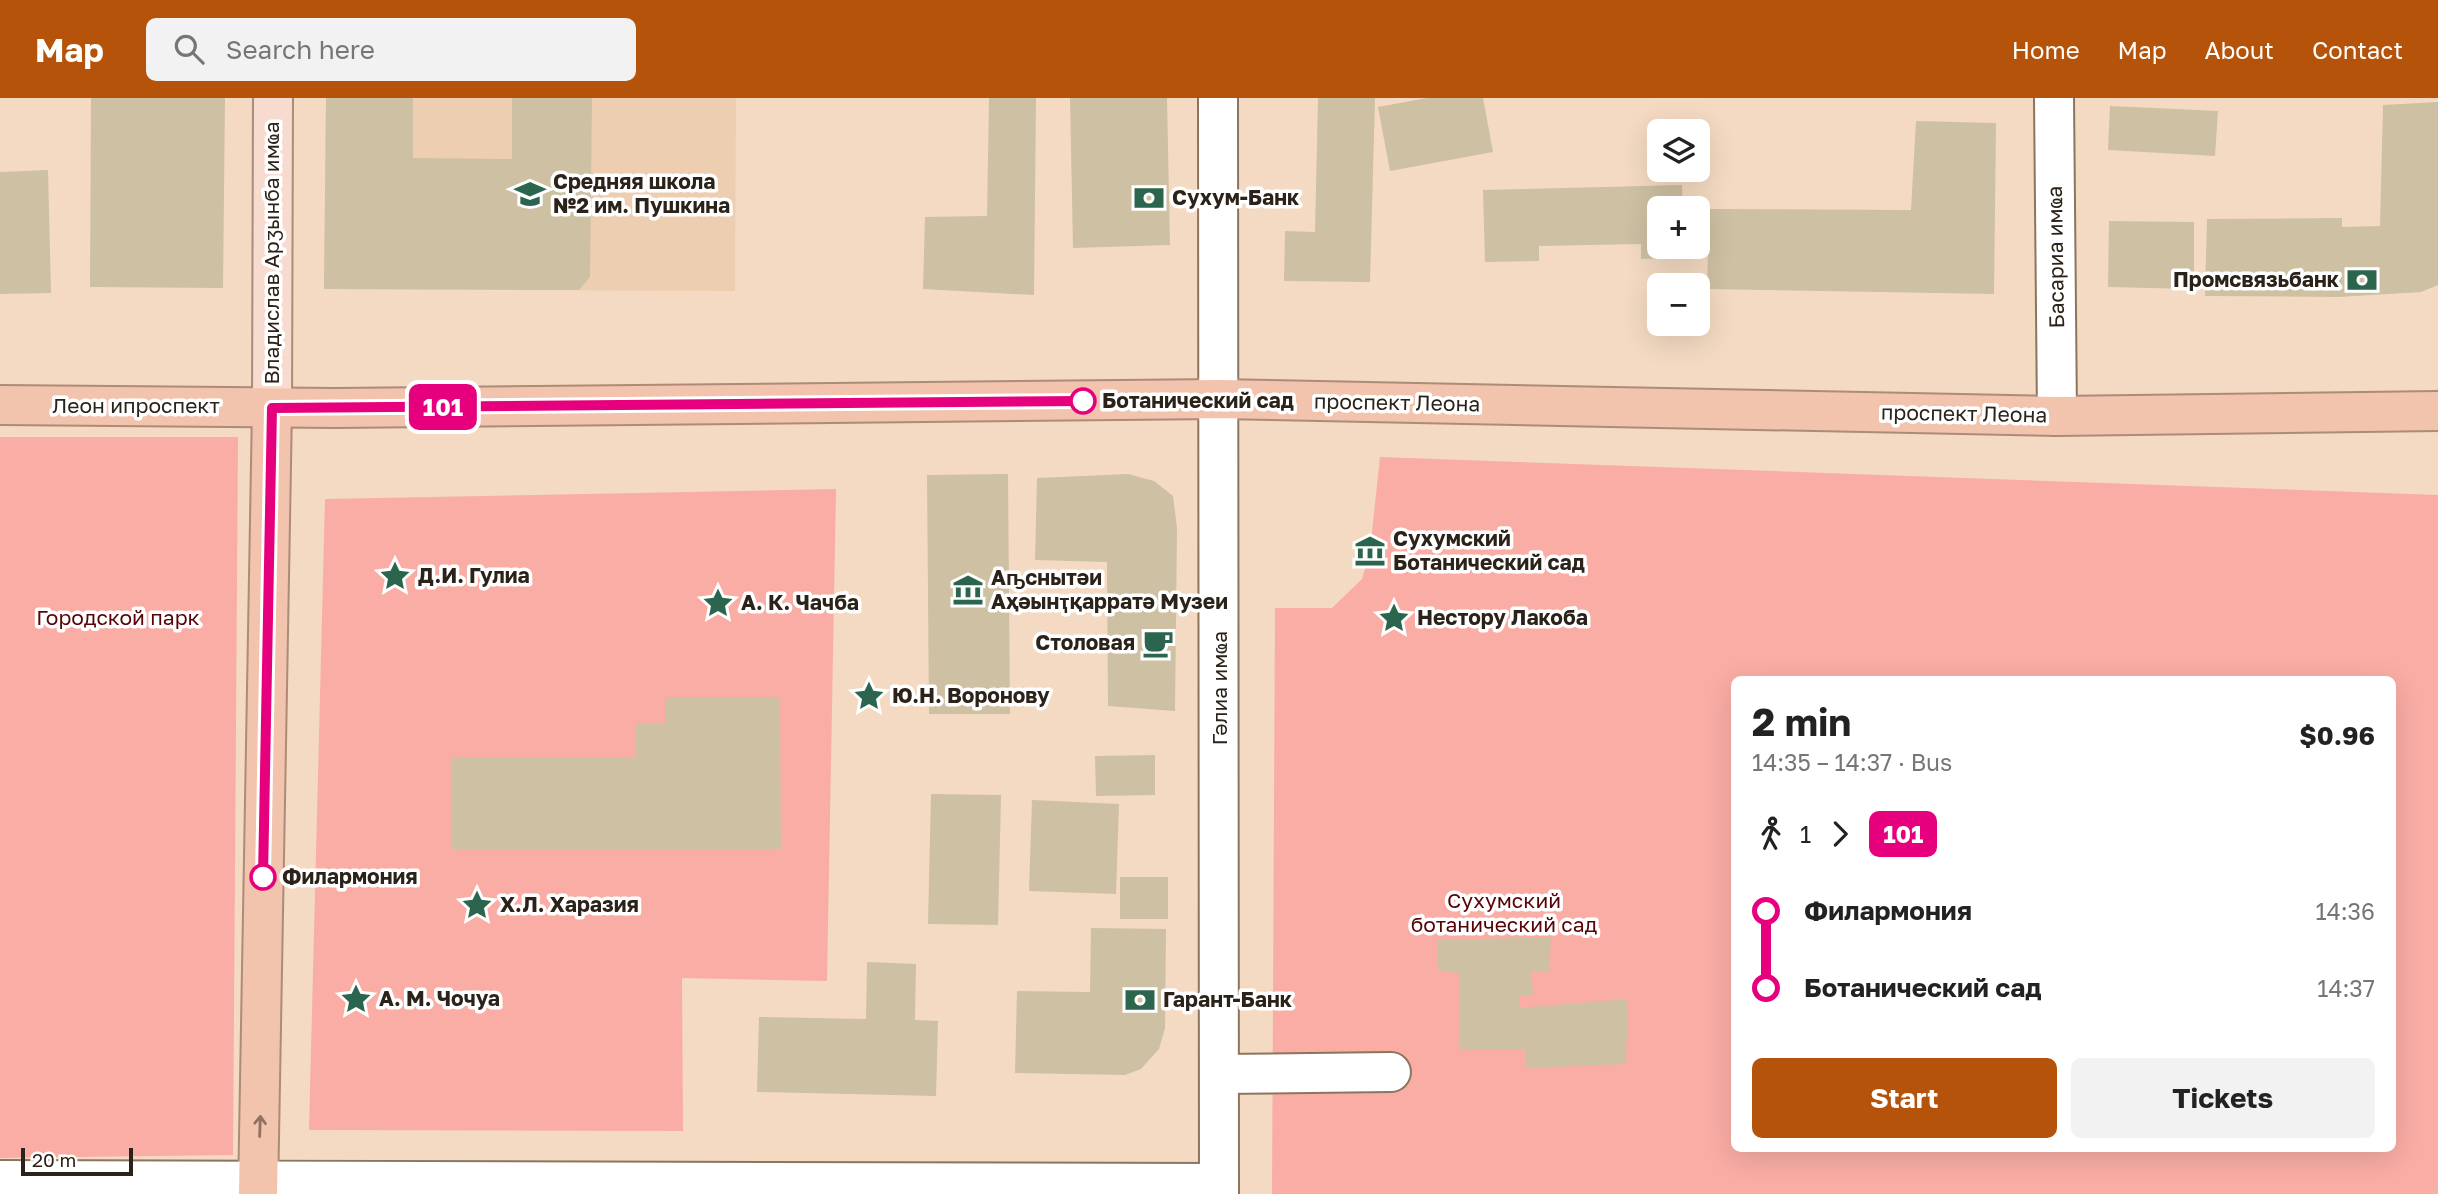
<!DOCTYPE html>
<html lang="en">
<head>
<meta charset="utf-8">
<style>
  :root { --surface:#fff; --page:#f2f2f2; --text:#222; --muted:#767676; --accent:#b45309 }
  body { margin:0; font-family:"Golos Text",sans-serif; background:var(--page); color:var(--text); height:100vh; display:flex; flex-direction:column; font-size:26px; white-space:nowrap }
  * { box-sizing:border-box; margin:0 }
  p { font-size:23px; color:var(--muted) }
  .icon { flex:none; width:38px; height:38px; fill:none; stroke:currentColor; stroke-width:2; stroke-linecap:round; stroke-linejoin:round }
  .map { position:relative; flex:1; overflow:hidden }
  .sheet { position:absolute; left:1731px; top:578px; width:665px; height:476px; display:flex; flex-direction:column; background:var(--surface); border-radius:10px; box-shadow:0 7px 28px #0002 }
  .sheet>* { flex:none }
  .badge { padding:0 14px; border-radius:10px; font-size:24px; line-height:46px }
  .controls { position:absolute; left:1647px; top:21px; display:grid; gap:14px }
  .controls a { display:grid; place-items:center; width:63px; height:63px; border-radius:10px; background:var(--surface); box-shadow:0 7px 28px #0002; font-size:35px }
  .scale { position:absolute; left:21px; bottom:18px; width:112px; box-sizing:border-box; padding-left:7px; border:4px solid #2b2219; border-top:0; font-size:19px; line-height:24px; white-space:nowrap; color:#2b2219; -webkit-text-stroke:5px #fff; paint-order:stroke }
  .map>.badge { position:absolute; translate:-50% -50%; box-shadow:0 0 0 4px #fff }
  .legs { display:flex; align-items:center; gap:10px; height:77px; padding:0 21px; font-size:23px }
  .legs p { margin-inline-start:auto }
  .headline { display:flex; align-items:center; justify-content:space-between; height:119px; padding:0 21px }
  h1 { font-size:38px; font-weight:700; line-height:52px }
  .primary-button { display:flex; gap:14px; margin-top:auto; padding:14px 21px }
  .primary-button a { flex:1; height:80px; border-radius:10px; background:var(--accent); color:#fff; font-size:28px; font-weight:700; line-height:80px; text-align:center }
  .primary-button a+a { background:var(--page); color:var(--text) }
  ul { padding:0 21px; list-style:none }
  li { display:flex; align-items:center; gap:24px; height:77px; font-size:26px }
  li i { display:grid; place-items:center; width:10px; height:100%; margin:0 9px; background:currentColor }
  li i::after { content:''; width:18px; height:18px; margin:-9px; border:5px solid; border-radius:50%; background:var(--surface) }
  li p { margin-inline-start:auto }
  li:first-child i { background:linear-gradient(#0000 50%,currentColor 0) }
  li:last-child i { background:linear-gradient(currentColor 50%,#0000 0) }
  header { display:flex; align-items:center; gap:42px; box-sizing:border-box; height:98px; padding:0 35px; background:var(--accent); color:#fff }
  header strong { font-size:33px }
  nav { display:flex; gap:38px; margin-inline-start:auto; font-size:24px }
  .search { width:490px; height:63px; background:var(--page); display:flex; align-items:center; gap:18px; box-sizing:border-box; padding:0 24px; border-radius:10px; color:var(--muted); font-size:26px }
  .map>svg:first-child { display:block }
  .built { fill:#edceb1 }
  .green { fill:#f9ada4; fill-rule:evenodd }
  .building { fill:#cec0a2 }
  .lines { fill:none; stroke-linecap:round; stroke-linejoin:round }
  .minor-casing { stroke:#8b755e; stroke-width:42 }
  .major-casing { stroke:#ac8b79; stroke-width:42 }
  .highway-casing { stroke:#ac8b79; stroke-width:42 }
  .minor { stroke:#fff; stroke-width:38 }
  .major { stroke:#f7dbce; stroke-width:38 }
  .highway { stroke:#f2c3ad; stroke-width:38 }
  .oneway { stroke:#8e7263 }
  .line-1-casing { stroke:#fff; stroke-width:16 }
  .line-1 { stroke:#e6007e; stroke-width:10 }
  .stop-1-dot { fill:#fff; stroke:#e6007e; stroke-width:3.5 }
  .labels { text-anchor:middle; stroke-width:7; stroke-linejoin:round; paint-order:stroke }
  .poi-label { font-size:21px; font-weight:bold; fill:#2b2219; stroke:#fff; text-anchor:start }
  .street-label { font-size:21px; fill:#2b2219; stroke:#fff }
  .stop-label { font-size:21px; font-weight:bold; fill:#2b2219; stroke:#fff; text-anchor:start }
  .park-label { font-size:21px; fill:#580307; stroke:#fff }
</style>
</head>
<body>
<header>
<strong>Map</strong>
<div class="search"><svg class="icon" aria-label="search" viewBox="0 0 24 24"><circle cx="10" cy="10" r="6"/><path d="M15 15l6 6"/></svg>Search here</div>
<nav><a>Home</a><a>Map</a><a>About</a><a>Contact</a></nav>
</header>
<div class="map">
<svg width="2438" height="1096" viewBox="0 0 2438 1096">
  <rect width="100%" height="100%" fill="#f4dac2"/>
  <polygon class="built" points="326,0 736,0 735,193 324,191"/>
  <g class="green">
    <polygon points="0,339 238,339 233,1057 0,1060"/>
    <path d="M1380,359L2438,397V1096H1272L1275,510H1332L1362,481L1370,453ZM1734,581H2392V1050H1734Z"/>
    <polygon points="836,391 827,883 682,880 683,1033 309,1032 325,401"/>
  </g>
  <g class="building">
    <polygon points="91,0 225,0 223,190 90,189"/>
    <polygon points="326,0 413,0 413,60 512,61 512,0 592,0 590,179 579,192 324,191"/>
    <polygon points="989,0 1036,0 1034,197 923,191 925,119 987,118"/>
    <polygon points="1070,0 1167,0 1170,147 1073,150"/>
    <polygon points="1318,0 1375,0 1370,184 1284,183 1285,133 1315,134"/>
    <polygon points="1427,0 1483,0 1493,54 1390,73 1378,9"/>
    <polygon points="2438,4 2438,187 2421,194 2339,199 2205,198 2207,121 2342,120 2342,129 2380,128 2383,7"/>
    <polygon points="2110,8 2218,13 2215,58 2108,52"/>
    <polygon points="1916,23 1996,25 1994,196 1707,191 1709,111 1911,112"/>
    <polygon points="48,72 51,195 0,196 0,74"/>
    <polygon points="1682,87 1683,110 1659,110 1659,149 1684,149 1684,160 1641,161 1641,146 1539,148 1539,163 1485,164 1483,92"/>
    <polygon points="2109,123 2194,124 2194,191 2108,189"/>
    <polygon points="1008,376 1010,616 929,616 927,377"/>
    <polygon points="1128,376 1154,383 1173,398 1177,430 1175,613 1108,608 1107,464 1035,462 1037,380"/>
    <polygon points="665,599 780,599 781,751 452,751 452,660 636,660 636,625 665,625"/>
    <polygon points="1155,657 1155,697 1096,698 1095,658"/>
    <polygon points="931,696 1001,697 998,827 928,826"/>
    <polygon points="1032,702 1119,706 1116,796 1029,793"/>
    <rect x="1120" y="779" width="48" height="42"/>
    <polygon points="1091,830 1166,831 1165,930 1159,951 1141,971 1125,977 1015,975 1017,893 1090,894"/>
    <polygon points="1551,839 1549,873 1531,873 1533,898 1519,898 1519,910 1628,901 1626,966 1526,970 1526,951 1460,952 1459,875 1438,872 1438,842"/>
    <polygon points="867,864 916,866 915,922 938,923 936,998 757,994 759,919 866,921"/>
  </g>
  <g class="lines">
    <g class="minor-casing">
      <g id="minor">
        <polyline points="1218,0 1219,1096"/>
        <polyline points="2054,0 2057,318"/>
        <polyline points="1220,976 1391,974"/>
        <polyline points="0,1082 1219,1085"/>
      </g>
    </g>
    <g class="major-casing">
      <polyline id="major" points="272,310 273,0"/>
    </g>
    <g class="highway-casing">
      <g id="highway">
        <polyline points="0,307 335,310 1220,301 2057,318 2438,313"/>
        <polyline points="258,1096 272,310"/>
      </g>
    </g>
    <use href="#minor" class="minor"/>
    <use href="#major" class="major"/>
    <use href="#highway" class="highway"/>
  </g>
  <defs><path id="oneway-shaft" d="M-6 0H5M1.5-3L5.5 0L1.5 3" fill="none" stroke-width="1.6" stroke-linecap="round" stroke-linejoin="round" transform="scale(1.75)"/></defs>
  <use class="oneway" href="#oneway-shaft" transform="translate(260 1028) rotate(-88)"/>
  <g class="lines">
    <g class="line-1-casing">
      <polyline id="line-1" points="263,779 272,310 1083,303"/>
    </g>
    <use href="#line-1" class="line-1"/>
  </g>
  <defs>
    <g id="school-bare" transform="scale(2.415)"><path d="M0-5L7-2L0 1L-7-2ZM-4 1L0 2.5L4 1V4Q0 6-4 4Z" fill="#2b654e" stroke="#fff" stroke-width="2.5" paint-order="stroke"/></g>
    <g id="bank-bare" transform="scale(2.415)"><path d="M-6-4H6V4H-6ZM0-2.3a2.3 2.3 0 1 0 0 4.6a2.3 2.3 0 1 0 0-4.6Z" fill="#2b654e" stroke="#fff" stroke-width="2.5" paint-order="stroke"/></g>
    <g id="museum-bare" transform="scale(2.415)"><path d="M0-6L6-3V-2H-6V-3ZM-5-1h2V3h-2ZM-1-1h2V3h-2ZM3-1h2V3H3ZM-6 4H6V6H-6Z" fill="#2b654e" stroke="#fff" stroke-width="2.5" paint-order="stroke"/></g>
    <g id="sight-bare" transform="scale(2.415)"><path d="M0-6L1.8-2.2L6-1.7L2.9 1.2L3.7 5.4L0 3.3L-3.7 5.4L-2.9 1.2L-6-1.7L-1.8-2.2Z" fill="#2b654e" stroke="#fff" stroke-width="2.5" paint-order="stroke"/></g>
    <g id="cafe-bare" transform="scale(2.415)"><path d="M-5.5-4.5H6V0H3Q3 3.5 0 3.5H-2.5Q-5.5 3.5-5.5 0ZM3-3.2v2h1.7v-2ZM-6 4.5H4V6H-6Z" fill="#2b654e" stroke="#fff" stroke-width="2.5" paint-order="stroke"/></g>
  </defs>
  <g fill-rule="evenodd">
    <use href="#school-bare" x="530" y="96"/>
    <use href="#bank-bare" x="1149" y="100"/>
    <use href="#bank-bare" x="2362" y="182"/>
    <use href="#museum-bare" x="1370" y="453"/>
    <use href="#sight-bare" x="395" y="478"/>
    <use href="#museum-bare" x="968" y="492"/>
    <use href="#sight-bare" x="718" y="505"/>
    <use href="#sight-bare" x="1394" y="520"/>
    <use href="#cafe-bare" x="1158" y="545"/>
    <use href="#sight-bare" x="869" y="598"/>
    <use href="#sight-bare" x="477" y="807"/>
    <use href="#sight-bare" x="356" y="901"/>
    <use href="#bank-bare" x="1140" y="902"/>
  </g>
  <g class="stop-1-dot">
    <circle cx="1083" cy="303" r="12"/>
    <circle cx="263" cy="779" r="12"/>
  </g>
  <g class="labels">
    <g class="poi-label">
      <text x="553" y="91">Средняя школа<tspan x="553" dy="24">№2 им. Пушкина</tspan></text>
      <text x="1172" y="107">Сухум-Банк</text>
      <text x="2339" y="189" text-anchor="end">Промсвязьбанк</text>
      <text x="1393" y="448">Сухумский<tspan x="1393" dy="24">Ботанический сад</tspan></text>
      <text x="418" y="485">Д.И. Гулиа</text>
      <text x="991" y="487">Аҧснытәи<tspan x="991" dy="24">Аҳәынҭқарратә Музеи</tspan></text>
      <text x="741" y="512">А. К. Чачба</text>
      <text x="1417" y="527">Нестору Лакоба</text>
      <text x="1135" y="552" text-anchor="end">Столовая</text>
      <text x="892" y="605">Ю.Н. Воронову</text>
      <text x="500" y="814">Х.Л. Харазия</text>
      <text x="379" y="908">А. М. Чочуа</text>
      <text x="1163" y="909">Гарант-Банк</text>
    </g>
    <g class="street-label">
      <text transform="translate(272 155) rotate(-90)" y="7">Владислав Арӡынба имҩа</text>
      <text transform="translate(2056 159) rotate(-91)" y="7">Басариа имҩа</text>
      <text transform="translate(1397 305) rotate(1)" y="7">проспект Леона</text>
      <text x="136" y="315">Леон ипроспект</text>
      <text transform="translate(1964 316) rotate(1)" y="7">проспект Леона</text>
      <text transform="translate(1220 590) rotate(-90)" y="7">Гәлиа имҩа</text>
    </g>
    <g class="stop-label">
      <text x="1102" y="310">Ботанический сад</text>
      <text x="282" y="786">Филармония</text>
    </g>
    <g class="park-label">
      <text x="118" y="527">Городской парк</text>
      <text x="1504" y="810">Сухумский<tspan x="1504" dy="24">ботанический сад</tspan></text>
    </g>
  </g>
</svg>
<div class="controls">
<a><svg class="icon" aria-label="layers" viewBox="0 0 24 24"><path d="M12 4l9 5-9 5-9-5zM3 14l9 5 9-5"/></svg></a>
<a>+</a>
<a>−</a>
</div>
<div class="scale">20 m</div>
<b class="badge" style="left:443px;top:309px;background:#e6007e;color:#fff">101</b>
<section class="sheet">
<div class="headline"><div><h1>2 min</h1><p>14:35 – 14:37 · Bus</p></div><b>$0.96</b></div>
<div class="legs"><svg class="icon" aria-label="walk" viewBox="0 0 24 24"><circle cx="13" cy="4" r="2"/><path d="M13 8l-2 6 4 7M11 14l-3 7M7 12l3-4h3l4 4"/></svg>1<svg class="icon" aria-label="forward" viewBox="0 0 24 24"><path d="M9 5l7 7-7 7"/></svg><b class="badge" style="background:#e6007e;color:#fff">101</b></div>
<ul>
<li><i style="color:#e6007e"></i><b>Филармония</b><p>14:36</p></li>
<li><i style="color:#e6007e"></i><b>Ботанический сад</b><p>14:37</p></li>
</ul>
<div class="primary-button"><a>Start</a><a>Tickets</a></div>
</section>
</div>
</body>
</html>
